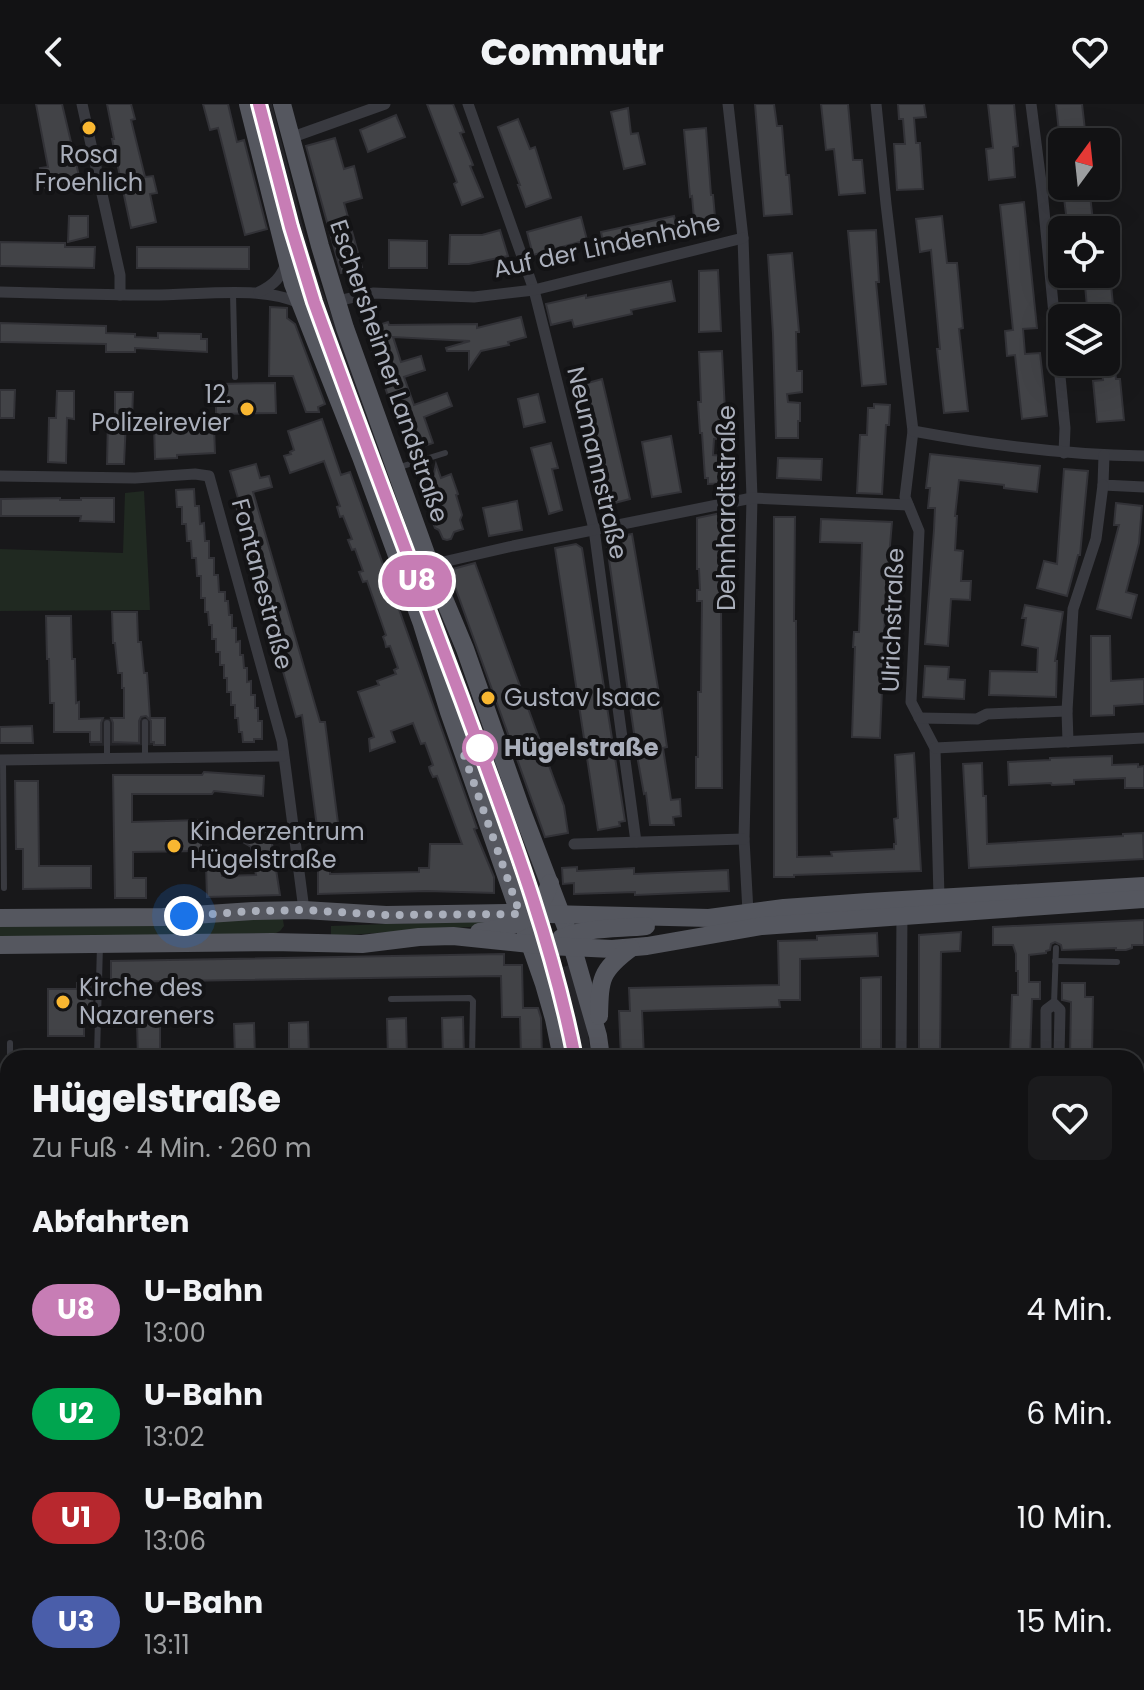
<!DOCTYPE html>
<html lang="de">
<head>
<meta charset="utf-8">
<style>
  :root { --surface:#121214; --page:#1b1b1d; --text:#f1f3f6; --muted:#9c9ea0; --line:#313234 }
  body { margin:0; font-family:Poppins,sans-serif; background:var(--page); color:var(--text); height:100vh; display:flex; flex-direction:column; font-size:30px; white-space:nowrap }
  * { box-sizing:border-box; margin:0 }
  p { font-size:26px; color:var(--muted) }
  .icon { flex:none; width:44px; height:44px; fill:none; stroke:currentColor; stroke-width:2; stroke-linecap:round; stroke-linejoin:round }
  .map { position:relative; flex:1; overflow:hidden }
  .drawer { position:absolute; left:0px; top:946px; width:1144px; height:640px; display:flex; flex-direction:column; background:var(--surface); border-radius:24px 24px 0 0; box-shadow:0 8px 32px #0002,0 0 0 2px var(--line) }
  .drawer>* { flex:none }
  .badge { padding:0 16px; border-radius:26px; font-size:28px; line-height:52px }
  .needle { width:52px; rotate:15deg }
  .fabs { position:absolute; left:1048px; top:24px; display:grid; gap:16px }
  .fabs a { display:grid; place-items:center; width:72px; height:72px; border-radius:12px; background:var(--surface); box-shadow:0 8px 32px #0002,0 0 0 2px var(--line); font-size:40px }
  .you { position:absolute; width:40px; height:40px; margin:-20px; border:6px solid #fff; border-radius:50%; background:#1a73e8; box-shadow:0 0 0 12px #1a73e833 }
  .map>.badge { position:absolute; translate:-50% -50%; box-shadow:0 0 0 4px #fff }
  h2 { padding:0 32px; font-size:30px; line-height:72px }
  .round { display:grid; place-items:center; flex:none; width:84px; height:84px; border-radius:12px; background:var(--page) }
  .overview { display:flex; align-items:center; justify-content:space-between; height:136px; padding:0 32px }
  h1 { font-size:38px; font-weight:800; line-height:60px }
  ul { padding:0; list-style:none }
  li { display:flex; align-items:center; gap:24px; height:104px; padding:0 32px }
  li div { flex:1 }
  li b { display:block; font-size:30px }
  li em { font-style:normal }
  li .badge { min-width:88px; font-weight:700; text-align:center }
  header { display:flex; justify-content:space-between; align-items:center; height:104px; padding:0 32px; background:var(--surface); font-size:36px; font-weight:800 }
  .map>svg:first-child { display:block }
  .built { fill:#242428 }
  .green { fill:#202921 }
  .building { fill:#424347; stroke:#323237; stroke-width:2 }
  .lines { fill:none; stroke-linecap:round; stroke-linejoin:round }
  .service { stroke:#393a40; stroke-width:6 }
  .minor { stroke:#393a40; stroke-width:11 }
  .primary { stroke:#55575f; stroke-width:18 }
  .tram { stroke:#4c4e55; stroke-width:2 }
  .line-casing { stroke:#fff; stroke-width:18 }
  .line { stroke:#c77db5; stroke-width:12 }
  .walk { stroke:#aaafbb; stroke-width:8; stroke-dasharray:0 14.4 }
  .poi-dot { fill:#f9b731; stroke:#131315; stroke-width:3 }
  .stop-dot { fill:#fff; stroke:#c77db5; stroke-width:4 }
  .labels { text-anchor:middle; stroke-width:8; stroke-linejoin:round; paint-order:stroke }
  .poi-label { font-size:24px; fill:#aaafbb; stroke:#131315; text-anchor:start }
  .street-label { font-size:24px; fill:#aaafbb; stroke:#131315 }
  .stop-label { font-size:24px; font-weight:bold; fill:#aaafbb; stroke:#131315; text-anchor:start }
</style>
</head>
<body>
<header><svg class="icon" aria-label="back" viewBox="0 0 24 24"><path d="M15 5l-7 7 7 7"/></svg>Commutr<svg class="icon" aria-label="heart" viewBox="0 0 24 24"><path d="M12 20l-8-8c-3-5 5-10 8-4 3-6 11-1 8 4z"/></svg></header>
<div class="map">
<svg width="1144" height="1586" viewBox="0 0 1144 1586">
  <rect width="100%" height="100%" fill="#18181a"/>
  <g class="built">
    <polygon points="257,0 272,0 312,158 542,784 523,796 455,607 458,605 448,576 450,575 309,197 287,125"/>
    <polygon points="165,614 165,641 90,642 90,615"/>
    <polygon points="570,861 587,925 592,954 572,954 569,931 550,867"/>
  </g>
  <g class="green">
    <polygon points="144,387 150,506 0,507 0,445 123,449 125,389"/>
    <polygon points="278,811 283,816 284,822 280,827 276,829 0,836 0,819"/>
    <polygon points="499,816 500,821 331,832 331,822"/>
    <polygon points="8,1169 8,1262 0,1263 0,1170"/>
    <rect x="1136" y="1284" width="8" height="70"/>
    <polygon points="1136,1567 1144,1567 1144,1586 645,1586 644,1578 1136,1578"/>
    <polygon points="115,1578 195,1578 195,1579 152,1586 104,1586"/>
    <polygon points="225,1578 335,1578 337,1581 413,1578 509,1578 519,1586 226,1586"/>
  </g>
  <g class="building">
    <polygon points="36,0 62,0 80,76 45,84 40,64 48,63"/>
    <polygon points="107,0 131,0 135,15 131,16 145,73 153,72 157,89 150,90 156,118 131,124 112,35 114,35"/>
    <polygon points="203,0 228,0 237,38 244,36 267,125 245,131 218,24 210,26"/>
    <polygon points="427,0 453,0 464,28 460,29 473,61 470,62 483,93 462,101 454,80 457,78"/>
    <polygon points="755,0 774,0 777,22 782,22 786,71 789,71 792,110 764,112"/>
    <polygon points="821,0 848,0 853,56 862,56 865,89 839,91 834,45 826,46"/>
    <polygon points="898,0 924,0 926,13 914,14 916,39 920,39 923,85 897,86 894,40 905,40 903,15 899,15"/>
    <polygon points="988,0 1014,0 1018,42 1013,43 1015,73 989,76 986,45 993,44"/>
    <polygon points="1056,0 1082,0 1085,26 1090,25 1092,38 1066,38 1065,28 1059,28"/>
    <polygon points="628,4 631,30 638,29 645,60 624,65 611,8"/>
    <polygon points="396,11 405,33 368,48 360,26"/>
    <polygon points="518,15 530,45 535,43 551,94 526,103 518,81 520,81 498,23"/>
    <polygon points="706,24 711,91 713,91 716,124 695,126 692,92 690,93 684,26"/>
    <polygon points="335,34 344,65 354,62 362,94 344,99 362,163 341,169 306,42"/>
    <polygon points="1090,91 1094,126 1068,126 1064,94"/>
    <polygon points="1024,98 1037,224 1023,225 1025,250 1040,249 1047,312 1022,315 1015,251 1007,252 1005,227 1013,226 1000,101"/>
    <polygon points="69,112 88,112 88,133 68,138"/>
    <polygon points="674,112 679,134 606,151 601,128"/>
    <polygon points="942,112 947,159 957,159 963,224 959,225 968,307 944,309 937,245 940,245 931,146 920,148 916,115"/>
    <polygon points="581,113 587,136 533,151 527,128"/>
    <polygon points="500,126 508,152 469,160 449,160 450,131 482,131"/>
    <polygon points="876,126 879,178 876,178 886,280 862,282 848,127"/>
    <polygon points="389,136 427,137 427,164 389,164"/>
    <polygon points="0,138 65,139 65,143 95,143 94,164 0,162"/>
    <polygon points="137,143 249,143 249,165 137,164"/>
    <polygon points="792,149 799,228 796,228 797,267 802,267 802,288 787,290 788,298 800,299 800,317 798,317 798,334 776,334 773,230 768,151"/>
    <polygon points="718,166 721,227 699,228 699,167"/>
    <polygon points="1084,170 1110,170 1118,252 1106,252 1106,214 1088,214"/>
    <polygon points="671,177 675,197 631,206 632,210 574,223 572,216 551,221 546,200 586,191 586,194"/>
    <polygon points="270,203 287,204 287,214 295,220 325,300 318,303 319,308 306,308 293,272 269,272"/>
    <polygon points="521,213 526,233 508,238 509,241 481,247 469,264 469,247 447,247 446,244 470,237 393,233 401,258 421,252 425,266 404,273 414,301 447,289 452,302 424,313 433,339 408,348 361,216 373,223 388,218 389,221 477,220 477,224"/>
    <polygon points="0,219 106,222 106,229 135,230 135,233 158,234 158,229 201,230 201,235 207,235 207,248 135,244 135,248 106,248 106,240 0,238"/>
    <polygon points="722,247 726,328 725,328 725,334 714,335 713,351 726,352 727,379 708,380 708,374 705,374 702,329 700,329 698,298 701,298 699,248"/>
    <polygon points="1101,258 1114,258 1116,275 1120,275 1124,316 1097,318 1093,277 1103,276"/>
    <polygon points="602,275 630,395 607,401 577,282"/>
    <polygon points="275,279 276,309 216,310 216,280"/>
    <polygon points="0,286 15,286 14,314 0,314"/>
    <polygon points="57,287 74,287 74,315 67,314 66,359 48,358 49,314 56,314"/>
    <polygon points="115,288 133,288 132,316 126,316 124,360 107,360 108,315 115,315"/>
    <polygon points="538,290 545,318 524,323 518,295"/>
    <polygon points="874,300 890,301 889,321 886,321 882,390 857,389 860,331 867,331 868,304 874,304"/>
    <polygon points="322,315 341,371 350,368 477,724 474,725 494,773 494,789 427,787 318,790 318,762 330,761 330,770 419,768 419,764 429,764 430,740 462,740 437,672 433,673 430,667 429,663 433,661 425,639 421,640 413,619 391,627 395,638 370,647 369,635 374,633 358,588 379,581 377,577 396,570 394,566 398,564 390,542 386,543 385,538 383,533 386,531 367,477 363,478 359,468 363,467 355,445 352,446 348,436 352,435 343,412 340,413 337,403 340,402 324,357 290,369 284,352 291,350 290,348 294,346 288,327"/>
    <polygon points="176,320 176,325 214,323 215,349 177,351 177,354 155,355 154,321"/>
    <polygon points="671,332 681,388 652,393 642,338"/>
    <polygon points="551,339 558,364 552,365 562,406 549,410 531,344"/>
    <polygon points="930,350 1040,362 1037,388 1004,384 1004,381 959,376 955,412 957,412 955,446 963,447 961,477 971,477 970,496 951,495 948,542 925,540 934,426 935,404 928,404 930,384 926,384"/>
    <polygon points="778,354 822,355 821,376 777,374"/>
    <polygon points="256,360 260,374 269,372 272,383 253,388 320,618 325,618 339,727 318,730 302,611 296,613 236,402 240,401 230,367"/>
    <polygon points="436,360 441,374 451,370 458,390 456,391 462,411 460,416 463,425 454,428 451,435 447,436 443,435 439,426 435,424 431,414 433,409 423,382 432,379"/>
    <polygon points="1064,365 1088,367 1080,451 1078,451 1067,492 1037,484 1044,457 1057,460"/>
    <polygon points="194,385 195,402 199,402 200,420 204,419 205,437 209,437 209,454 214,454 214,471 218,471 219,488 225,488 225,497 228,497 229,511 232,511 232,524 236,524 236,538 240,537 240,551 243,551 244,564 247,564 247,578 251,577 251,591 255,591 255,604 258,604 258,617 262,617 262,635 254,635 254,638 243,638 242,628 239,628 238,614 235,614 235,601 231,601 231,588 227,588 227,574 224,574 224,561 220,561 220,548 216,548 216,535 212,535 212,521 209,521 208,508 205,508 205,494 201,494 201,472 197,472 196,454 192,454 191,437 187,437 186,420 182,420 182,403 177,403 176,386"/>
    <polygon points="60,394 60,396 81,396 81,394 114,394 114,418 80,417 81,412 1,412 1,395"/>
    <polygon points="517,397 522,426 489,432 483,404"/>
    <polygon points="1116,399 1142,402 1139,439 1126,488 1137,491 1131,514 1097,505 1119,421 1114,421"/>
    <polygon points="721,409 723,496 721,496 722,684 696,684 696,653 698,653 698,588 701,588 702,497 697,497 697,486 700,486 699,465 697,465 697,414"/>
    <polygon points="774,413 795,413 794,517 796,517 797,753 832,752 831,748 894,745 894,740 896,740 894,715 898,714 895,651 914,649 921,767 794,771 794,773 774,773"/>
    <polygon points="821,415 892,418 886,488 880,634 852,633 855,543 853,543 854,528 859,528 862,439 820,438"/>
    <polygon points="632,430 661,602 667,643 663,644 671,696 680,695 681,712 673,713 674,721 650,721 646,689 644,690 638,657 606,435"/>
    <polygon points="576,440 582,444 625,717 619,718 620,722 598,726 555,444"/>
    <polygon points="475,459 555,678 564,702 568,729 545,733 449,466"/>
    <polygon points="1025,501 1063,508 1055,557 1057,557 1056,593 989,591 990,567 1037,568 1038,544 1022,541 1026,514 1022,514"/>
    <polygon points="112,508 137,508 138,538 141,538 144,569 147,569 150,614 165,614 165,641 154,641 154,638 151,638 151,617 146,612 141,613 139,617 139,639 113,638 113,619 111,614 124,614 124,584 122,584 122,569 118,569 115,539 113,539"/>
    <polygon points="46,512 71,512 72,555 75,555 76,599 79,598 79,615 103,614 101,619 101,638 90,638 90,628 54,628 54,599 50,599 49,555 47,555"/>
    <polygon points="1091,532 1110,532 1111,577 1144,575 1144,600 1114,602 1114,611 1091,612"/>
    <polygon points="925,562 949,563 948,575 965,576 964,595 923,593"/>
    <polygon points="32,622 33,639 0,639 0,623"/>
    <polygon points="1112,652 1112,661 1138,660 1138,663 1144,662 1144,684 1125,684 1125,674 1074,676 1074,680 1052,681 1051,679 1009,681 1008,658 1050,656 1050,654"/>
    <polygon points="982,659 983,692 986,692 987,740 1123,732 1123,730 1143,729 1144,755 969,764 963,660"/>
    <polygon points="204,668 264,672 263,692 214,687 212,690 132,690 132,718 201,716 201,747 133,748 133,774 146,774 146,794 115,794 113,671 202,671"/>
    <polygon points="15,677 38,677 39,762 91,762 91,784 23,785 23,745 16,745"/>
    <polygon points="269,720 280,791 207,793 206,761 222,760 222,772 256,771 251,743 241,737 239,724"/>
    <polygon points="577,763 577,767 634,764 634,770 728,766 729,787 635,791 635,788 574,790 574,779 563,780 562,764"/>
    <polygon points="1144,816 1144,841 1132,841 1132,844 1126,846 1116,846 1116,844 1062,846 1061,841 1055,838 1051,840 1050,846 1046,847 1046,849 1029,851 1029,878 1040,878 1040,895 1032,895 1030,954 1010,954 1012,891 1018,891 1018,867 1016,867 1016,850 1013,841 993,841 993,823"/>
    <polygon points="961,828 960,847 941,848 940,954 919,954 919,831"/>
    <polygon points="877,829 878,852 800,855 800,896 779,896 780,903 642,907 644,954 621,954 619,907 630,907 629,884 779,881 778,837 817,836 817,832"/>
    <polygon points="504,850 504,861 522,861 523,904 538,904 541,914 542,954 521,954 520,913 502,913 501,872 111,878 111,857"/>
    <polygon points="881,873 881,954 861,954 861,874"/>
    <polygon points="77,879 93,879 92,904 84,904 84,932 48,932 48,885 77,885"/>
    <polygon points="1062,879 1085,879 1085,893 1093,893 1092,954 1070,954 1071,898 1062,896"/>
    <polygon points="463,913 464,954 443,954 442,914"/>
    <polygon points="406,914 407,954 388,954 387,915"/>
    <polygon points="308,918 309,954 289,954 289,919"/>
    <polygon points="160,919 160,954 138,954 137,920"/>
    <polygon points="254,919 255,954 235,954 234,920"/>
  </g>
  <g class="lines">
    <g class="service">
      <polyline points="233,190 235,273"/>
      <polyline points="400,363 445,349"/>
      <polyline points="145,618 145,654"/>
      <polyline points="107,619 107,654"/>
      <polyline points="3,656 4,784"/>
      <polyline points="1055,857 1117,858"/>
      <polyline points="391,895 470,894 473,897 472,954"/>
      <polyline points="1054,900 1056,844"/>
      <polyline points="10,939 10,954"/>
      <polyline points="97,951 100,841"/>
    </g>
    <g class="minor">
      <polyline points="82,0 120,171 120,191"/>
      <polyline points="468,0 534,186 594,425 636,738"/>
      <polyline points="728,0 743,134 752,394 744,735 748,808"/>
      <polyline points="876,0 886,100 913,327 905,393 919,427 911,598 935,644 939,793"/>
      <polyline points="1031,0 1042,86 1065,324 1064,349"/>
      <polyline points="290,34 385,0"/>
      <path d="M0,188C49,189 99,191 148,191C193,192 263,180 301,200"/>
      <path d="M259,188C274,181 281,173 287,158"/>
      <polyline points="337,197 373,189 474,193 534,186 743,134"/>
      <path d="M913,327C989,341 1066,351 1144,352"/>
      <polyline points="1104,351 1103,381 1144,383"/>
      <polyline points="0,372 135,374 195,370 209,372 282,637 304,806"/>
      <polyline points="430,461 513,442 752,394 908,401"/>
      <polyline points="919,614 977,615 987,610 1067,607"/>
      <polyline points="1068,638 1067,607 1073,505 1096,435 1103,381"/>
      <polyline points="935,644 1144,634"/>
      <polyline points="0,656 283,652"/>
      <polyline points="574,740 744,735"/>
      <polyline points="901,954 902,807"/>
      <polyline points="1046,954 1046,906 1054,900 1060,906 1059,954"/>
      <polyline points="0,1012 8,1013"/>
      <polyline points="1136,1166 1144,1166"/>
      <polyline points="0,1359 2,1359"/>
      <polyline points="1136,1478 1144,1481"/>
      <polyline points="0,1507 8,1506"/>
      <polyline points="211,1578 212,1586"/>
      <polyline points="406,1578 407,1586"/>
    </g>
    <g class="primary">
      <polyline points="248,0 293,180 361,353 422,520 449,608 544,880 554,915 562,954"/>
      <polyline points="282,0 320,142 345,224 430,461 465,545 521,705 569,831 598,932 601,954"/>
      <polyline points="0,814 163,813 253,807 304,806 386,811 506,809 709,814 784,804 868,798 1144,782"/>
      <path d="M479,828C515,823 537,818 550,779"/>
      <path d="M561,834C587,823 619,825 646,822"/>
      <polyline points="0,841 272,838 362,840 419,833 453,832 549,842 612,845 647,842 762,822 1144,795"/>
      <path d="M599,912C600,875 600,867 631,844"/>
      <polyline points="637,1578 638,1586"/>
      <polyline points="596,1586 596,1578"/>
    </g>
    <g class="tram">
      <polyline points="259,0 291,123 314,198 440,536 536,804 560,886 575,954"/>
      <polyline points="620,1578 620,1586"/>
    </g>
  </g>
  <g class="lines">
    <g class="line-casing">
      <path id="line" d="M259,0L291,123L314,198C362,331 412,463 462,596C505,714 551,831 575,954"/>
    </g>
    <use href="#line" class="line"/>
    <polyline class="walk" points="184,812 253,807 304,806 386,811 520,810 464,651 480,644"/>
  </g>
  <g class="poi-dot">
    <circle cx="89" cy="24" r="8"/>
    <circle cx="247" cy="305" r="8"/>
    <circle cx="488" cy="594" r="8"/>
    <circle cx="174" cy="742" r="8"/>
    <circle cx="63" cy="898" r="8"/>
  </g>
  <circle class="stop-dot" cx="480" cy="644" r="16"/>
  <g class="labels">
    <g class="poi-label">
      <text x="89" y="59" text-anchor="middle">Rosa<tspan x="89" dy="28">Froehlich</tspan></text>
      <text x="231" y="299" text-anchor="end">12.<tspan x="231" dy="28">Polizeirevier</tspan></text>
      <text x="504" y="602">Gustav Isaac</text>
      <text x="190" y="736">Kinderzentrum<tspan x="190" dy="28">Hügelstraße</tspan></text>
      <text x="79" y="892">Kirche des<tspan x="79" dy="28">Nazareners</tspan></text>
    </g>
    <g class="street-label">
      <text transform="translate(607 142) rotate(-12)" y="8">Auf der Lindenhöhe</text>
      <text transform="translate(389 267) rotate(71)" y="8">Eschersheimer Landstraße</text>
      <text transform="translate(597 359) rotate(77)" y="8">Neumannstraße</text>
      <text transform="translate(727 404) rotate(-90)" y="8">Dehnhardtstraße</text>
      <text transform="translate(262 480) rotate(75)" y="8">Fontanestraße</text>
      <text transform="translate(893 516) rotate(-88)" y="8">Ulrichstraße</text>
    </g>
    <g class="stop-label">
      <text x="504" y="652">Hügelstraße</text>
    </g>
  </g>
</svg>
<div class="fabs">
<a><svg class="needle" viewBox="-14 -14 28 28"><path d="M0-13l5 13h-10z" fill="#e53935"/><path d="M0 13l5-13h-10z" fill="#9c9ea0"/></svg></a>
<a><svg class="icon" aria-label="locate" viewBox="0 0 24 24"><circle cx="12" cy="12" r="6"/><path d="M12 2v4M12 18v4M2 12h4M18 12h4"/></svg></a>
<a><svg class="icon" aria-label="layers" viewBox="0 0 24 24"><path d="M12 4l9 5-9 5-9-5zM3 14l9 5 9-5"/></svg></a>
</div>
<div class="you" style="left:184px;top:812px"></div>
<b class="badge" style="left:417px;top:477px;background:#c77db5;color:#fff">U8</b>
<section class="drawer">
<div class="overview"><div><h1>Hügelstraße</h1><p>Zu Fuß · 4 Min. · 260 m</p></div><a class="round"><svg class="icon" aria-label="heart" viewBox="0 0 24 24"><path d="M12 20l-8-8c-3-5 5-10 8-4 3-6 11-1 8 4z"/></svg></a></div>
<h2>Abfahrten</h2>
<ul>
<li><span class="badge" style="background:#c77db5;color:#fff">U8</span><div><b>U-Bahn</b><p>13:00</p></div><em>4 Min.</em></li>
<li><span class="badge" style="background:#00a54f;color:#fff">U2</span><div><b>U-Bahn</b><p>13:02</p></div><em>6 Min.</em></li>
<li><span class="badge" style="background:#b8282e;color:#fff">U1</span><div><b>U-Bahn</b><p>13:06</p></div><em>10 Min.</em></li>
<li><span class="badge" style="background:#4a5eaa;color:#fff">U3</span><div><b>U-Bahn</b><p>13:11</p></div><em>15 Min.</em></li>
</ul>
</section>
</div>
</body>
</html>
